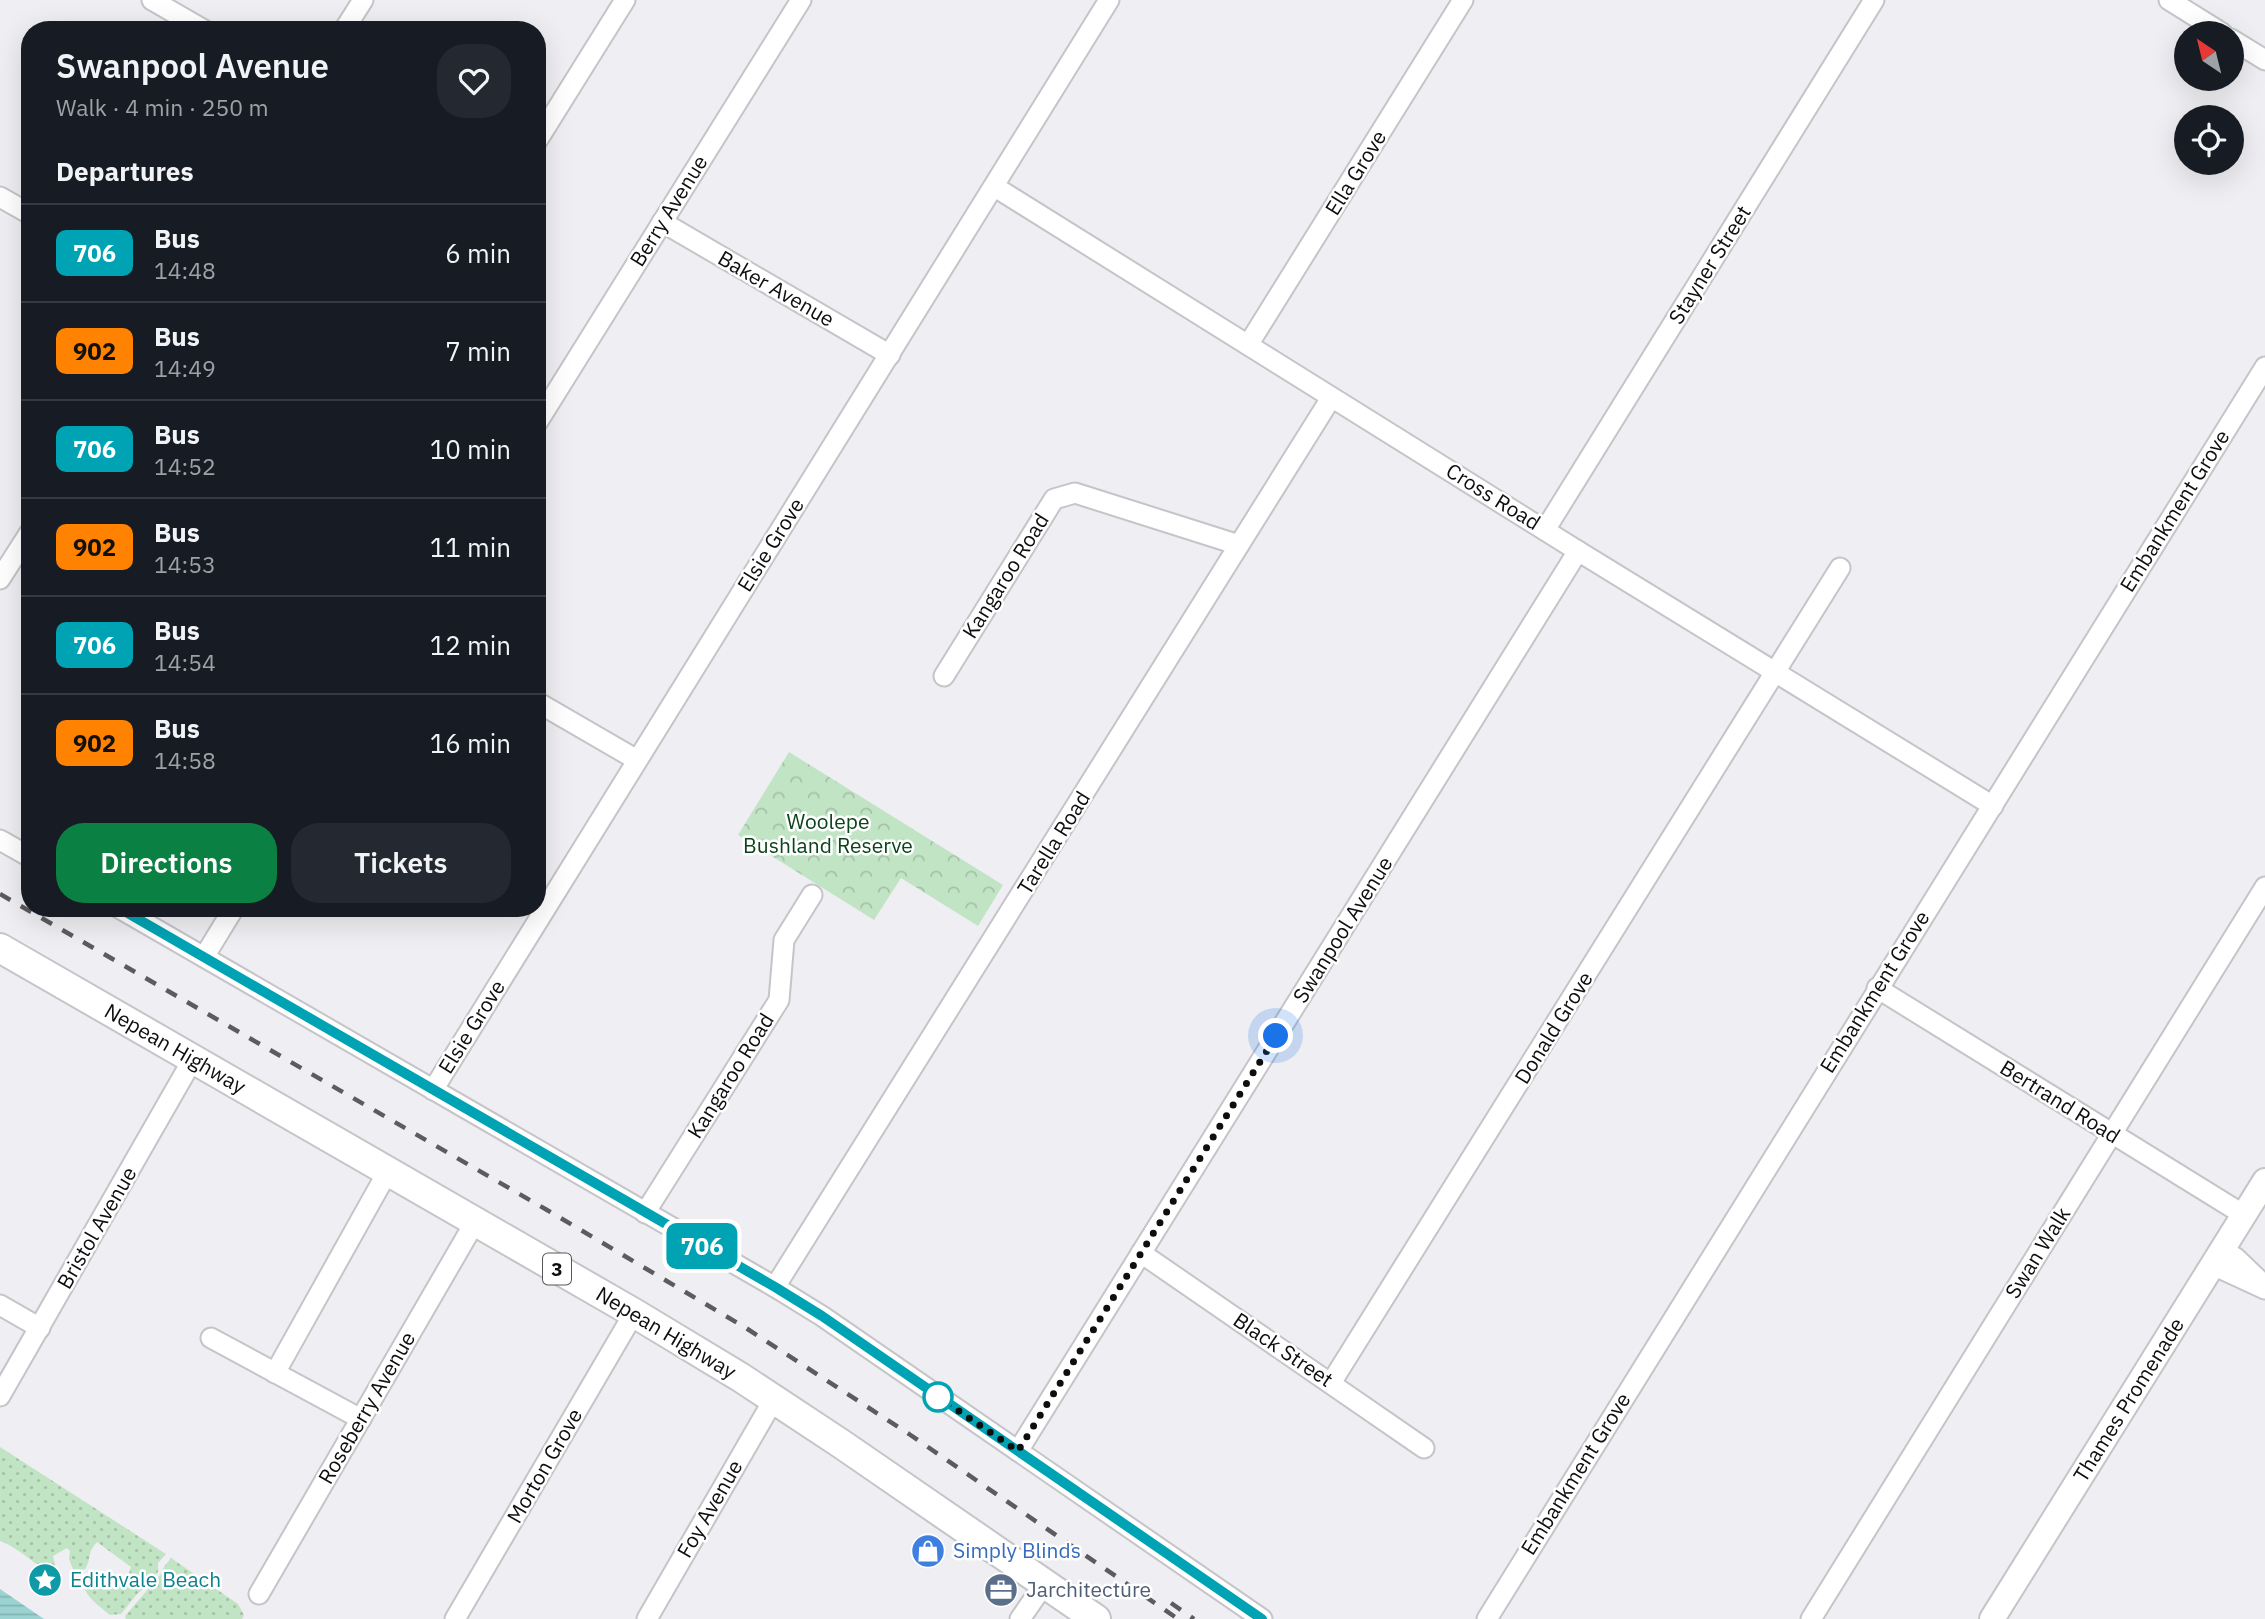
<!DOCTYPE html>
<html lang="en">
<head>
<meta charset="utf-8">
<style>
  :root { --surface:#171b24; --page:#242831; --text:#f1f3f6; --muted:#9ea1a6; --line:#363941; --accent:#0b8043 }
  body { margin:0; font-family:"IBM Plex Sans",sans-serif; background:var(--page); color:var(--text); height:100vh; display:flex; flex-direction:column; font-size:26px; white-space:nowrap }
  * { box-sizing:border-box; margin:0 }
  p { font-size:23px; color:var(--muted) }
  .icon { flex:none; width:38px; height:38px; fill:none; stroke:currentColor; stroke-width:2; stroke-linecap:round; stroke-linejoin:round }
  .map { position:relative; flex:1; overflow:hidden }
  .side { position:absolute; left:21px; top:21px; width:525px; height:896px; display:flex; flex-direction:column; background:var(--surface); border-radius:28px; box-shadow:0 7px 28px #0002 }
  .side>* { flex:none }
  .badge { padding:0 14px; border-radius:10px; font-size:24px; line-height:46px }
  .needle { width:46px; rotate:325deg }
  .tools { position:absolute; left:2174px; top:21px; display:grid; gap:14px }
  .tools a { display:grid; place-items:center; width:70px; height:70px; border-radius:50%; background:var(--surface); box-shadow:0 7px 28px #0002; font-size:35px }
  .you { position:absolute; width:35px; height:35px; margin:-18px; border:5px solid #fff; border-radius:50%; background:#1a73e8; box-shadow:0 0 0 10px #1a73e833 }
  .map>.badge { position:absolute; translate:-50% -50%; box-shadow:0 0 0 4px #fff }
  h2 { padding:0 35px; font-size:26px; line-height:63px }
  .round { display:grid; place-items:center; flex:none; width:74px; height:74px; border-radius:28px; background:var(--page) }
  .headline { display:flex; align-items:center; justify-content:space-between; height:119px; padding:0 35px }
  h1 { font-size:33px; font-weight:600; line-height:52px }
  .button { display:flex; gap:14px; margin-top:auto; padding:14px 35px }
  .button a { flex:1; height:80px; border-radius:28px; background:var(--accent); color:#fff; font-size:28px; font-weight:600; line-height:80px; text-align:center }
  .button a+a { background:var(--page); color:var(--text) }
  ul { padding:0; list-style:none }
  li { display:flex; align-items:center; gap:21px; height:98px; padding:0 35px; border-top:2px solid var(--line) }
  li div { flex:1 }
  li b { display:block; font-size:26px }
  li em { font-style:normal }
  li .badge { min-width:77px; font-weight:700; text-align:center }
  .map>svg:first-child { display:block }
  .grass { fill:url(#grass-dots) }
  .park { fill:url(#park-crowns) }
  .water { fill:url(#water-rules) }
  .lines { fill:none; stroke-linecap:round; stroke-linejoin:round }
  .minor-casing { stroke:#c5c4c8; stroke-width:23 }
  .major-casing { stroke:#c5c4c8; stroke-width:28 }
  .highway-casing { stroke:#c5c4c8; stroke-width:32 }
  .minor { stroke:#fff; stroke-width:19 }
  .major { stroke:#fff; stroke-width:24 }
  .highway { stroke:#fff; stroke-width:28 }
  .rail { stroke:#5c5c5e; stroke-width:4.5; stroke-dasharray:12 12; stroke-linecap:butt }
  .line-casing { stroke:#fff; stroke-width:16 }
  .line { stroke:#00a3b4; stroke-width:10 }
  .walk { stroke:#0e0e0f; stroke-width:7; stroke-dasharray:0 12.6 }
  .stop-dot { fill:#fff; stroke:#00a3b4; stroke-width:3.5 }
  .labels { text-anchor:middle; stroke-width:5; stroke-linejoin:round; paint-order:stroke }
  .shield { fill:#fff; stroke:#565657; stroke-width:2 }
  .shield-label { font-size:19px; font-weight:bold; fill:#0e0e0f }
  .street-label { font-size:21px; fill:#0e0e0f; stroke:#fff }
  .park-label { font-size:21px; fill:#0b431a; stroke:#fff }
  .shop-label { font-size:21px; fill:#366cbe; stroke:#fff; text-anchor:start }
  .culture-label { font-size:21px; fill:#0d838f; stroke:#fff; text-anchor:start }
  .service-label { font-size:21px; fill:#4e5e75; stroke:#fff; text-anchor:start }
</style>
</head>
<body>
<div class="map">
<svg width="2265" height="1619" viewBox="0 0 2265 1619">
  <defs>
    <pattern id="grass-dots" width="8" height="8" patternUnits="userSpaceOnUse" patternTransform="scale(1.75)"><rect width="8" height="8" fill="#c1e4c4"/><path d="M2 2h.1M6 6h.1" fill="none" stroke="#a5c2a7" stroke-width="1.8" stroke-linecap="round"/></pattern>
    <pattern id="park-crowns" width="20" height="18" patternUnits="userSpaceOnUse" patternTransform="scale(1.75)"><rect width="20" height="18" fill="#c1e4c4"/><path d="M2 6a3 3 0 1 1 6 0M12 15a3 3 0 1 1 6 0" fill="none" stroke="#a5c2a7"/></pattern>
    <pattern id="water-rules" width="6" height="5" patternUnits="userSpaceOnUse" patternTransform="scale(1.75)"><rect width="6" height="5" fill="#9bd3d3"/><path d="M0 2.5h6" fill="none" stroke="#84b4b4"/></pattern>
  </defs>
  <rect width="100%" height="100%" fill="#efeef2"/>
  <g class="grass">
    <path d="M0,1447L166,1554L158,1563V1572L148,1585L137,1594L121,1614L110,1615C99,1606 87,1598 83,1585L96,1579L117,1587L128,1576L131,1567L97,1542C86,1554 92,1559 85,1569L74,1572L69,1559L70,1551L67,1548L53,1556L57,1573L49,1574C38,1565 12,1544 0,1541Z"/>
    <polygon points="171,1558 238,1604 244,1615 242,1619 126,1619 125,1616 161,1574 164,1567"/>
  </g>
  <polygon class="park" points="789,752 1003,885 978,926 901,878 874,920 738,835"/>
  <polygon class="water" points="0,1589 44,1619 0,1619"/>
  <g class="lines">
    <g class="minor-casing">
      <g id="minor">
        <polyline points="152,0 204,30"/>
        <polyline points="2169,0 2222,33"/>
        <polyline points="344,30 363,0"/>
        <polyline points="2231,39 2265,60"/>
        <polyline points="537,141 625,0"/>
        <polyline points="995,187 1578,551 1993,806"/>
        <polyline points="0,197 30,214"/>
        <polyline points="662,222 890,355"/>
        <polyline points="1248,345 1463,0"/>
        <polyline points="537,423 801,0"/>
        <polyline points="1545,530 1874,0"/>
        <polyline points="0,579 30,532"/>
        <polyline points="944,676 1054,499 1075,493 1239,545"/>
        <polyline points="537,702 637,760"/>
        <polyline points="0,840 30,857"/>
        <polyline points="119,908 775,1287 822,1316 1262,1619"/>
        <polyline points="204,957 234,908"/>
        <polyline points="1877,988 2244,1215"/>
        <polyline points="433,1090 1109,0"/>
        <polyline points="645,1213 779,1000 784,940 812,895"/>
        <polyline points="2222,1250 2236,1258 2261,1282"/>
        <polyline points="1141,1253 1424,1448"/>
        <polyline points="2213,1265 2265,1289"/>
        <polyline points="775,1287 1331,398"/>
        <polyline points="0,1305 40,1328"/>
        <polyline points="211,1338 361,1419"/>
        <polyline points="275,1373 388,1171"/>
        <polyline points="1331,1383 1840,568"/>
        <polyline points="0,1396 193,1059"/>
        <polyline points="1018,1451 1578,551"/>
        <polyline points="259,1594 475,1222"/>
        <polyline points="455,1619 634,1313"/>
        <polyline points="647,1619 774,1399"/>
        <polyline points="1020,1619 1045,1583"/>
        <polyline points="1487,1619 2265,367"/>
        <polyline points="1811,1619 2265,887"/>
      </g>
    </g>
    <g class="major-casing">
      <polyline id="major" points="1992,1619 2265,1181"/>
    </g>
    <g class="highway-casing">
      <polyline id="highway" points="0,948 634,1313 740,1377 840,1443 1096,1619"/>
    </g>
    <use href="#minor" class="minor"/>
    <use href="#major" class="major"/>
    <use href="#highway" class="highway"/>
    <g class="rail">
      <polyline points="0,894 547,1210 746,1328 909,1434 1178,1619"/>
      <polyline points="1171,1603 1194,1619"/>
    </g>
  </g>
  <g class="lines">
    <g class="line-casing">
      <polyline id="line" points="119,908 775,1287 822,1316 1262,1619"/>
    </g>
    <use href="#line" class="line"/>
    <polyline class="walk" points="938,1397 1018,1451 1276,1036"/>
  </g>
  <defs>
    <g id="shop-disc" transform="scale(1.75)"><circle r="9.5" fill="#3f7fe0" stroke="#fff"/><path d="M-5-2.5h2.3a2.7 3.5 0 0 1 5.4 0H5L5.5 6h-11ZM-1.5-2.5h3a1.5 2.3 0 0 0-3 0Z" fill="#fff"/></g>
    <g id="sight-disc" transform="scale(1.75)"><circle r="9.5" fill="#0f9aa8" stroke="#fff"/><path d="M0-6L1.8-2.2L6-1.7L2.9 1.2L3.7 5.4L0 3.3L-3.7 5.4L-2.9 1.2L-6-1.7L-1.8-2.2Z" fill="#fff"/></g>
    <g id="office-disc" transform="scale(1.75)"><circle r="9.5" fill="#5c6f8a" stroke="#fff"/><path d="M-6-3h4V-5.5h4V-3h4V5H-6ZM-1-4.5V-3h2v-1.5ZM-6 0V1H6V0Z" fill="#fff"/></g>
  </defs>
  <g fill-rule="evenodd">
    <use href="#shop-disc" x="928" y="1551"/>
    <use href="#sight-disc" x="45" y="1580"/>
    <use href="#office-disc" x="1001" y="1590"/>
  </g>
  <circle class="stop-dot" cx="938" cy="1397" r="14"/>
  <g class="labels">
    <rect class="shield" x="543" y="1253.5" width="28" height="31" rx="5"/>
    <g class="shield-label">
      <text x="557" y="1276">3</text>
    </g>
    <g class="street-label">
      <text transform="translate(1356 173) rotate(-58)" y="7">Ella Grove</text>
      <text transform="translate(669 211) rotate(-58)" y="7">Berry Avenue</text>
      <text transform="translate(1710 265) rotate(-58)" y="7">Stayner Street</text>
      <text transform="translate(776 289) rotate(30)" y="7">Baker Avenue</text>
      <text transform="translate(1493 497) rotate(32)" y="7">Cross Road</text>
      <text transform="translate(2175 511) rotate(-58)" y="7">Embankment Grove</text>
      <text transform="translate(771 545) rotate(-58)" y="7">Elsie Grove</text>
      <text transform="translate(1006 576) rotate(-58)" y="7">Kangaroo Road</text>
      <text transform="translate(1054 843) rotate(-58)" y="7">Tarella Road</text>
      <text transform="translate(1343 930) rotate(-58)" y="7">Swanpool Avenue</text>
      <text transform="translate(1875 992) rotate(-58)" y="7">Embankment Grove</text>
      <text transform="translate(472 1027) rotate(-58)" y="7">Elsie Grove</text>
      <text transform="translate(1554 1028) rotate(-58)" y="7">Donald Grove</text>
      <text transform="translate(175 1049) rotate(30)" y="7">Nepean Highway</text>
      <text transform="translate(731 1076) rotate(-58)" y="7">Kangaroo Road</text>
      <text transform="translate(2060 1102) rotate(32)" y="7">Bertrand Road</text>
      <text transform="translate(97 1228) rotate(-60)" y="7">Bristol Avenue</text>
      <text transform="translate(2038 1253) rotate(-58)" y="7">Swan Walk</text>
      <text transform="translate(666 1333) rotate(31)" y="7">Nepean Highway</text>
      <text transform="translate(1283 1350) rotate(34)" y="7">Black Street</text>
      <text transform="translate(2129 1400) rotate(-58)" y="7">Thames Promenade</text>
      <text transform="translate(367 1408) rotate(-60)" y="7">Roseberry Avenue</text>
      <text transform="translate(545 1466) rotate(-60)" y="7">Morton Grove</text>
      <text transform="translate(1576 1474) rotate(-58)" y="7">Embankment Grove</text>
      <text transform="translate(710 1509) rotate(-60)" y="7">Foy Avenue</text>
    </g>
    <g class="park-label">
      <text x="828" y="829">Woolepe<tspan x="828" dy="24">Bushland Reserve</tspan></text>
    </g>
    <g class="shop-label">
      <text x="953" y="1558">Simply Blinds</text>
    </g>
    <g class="culture-label">
      <text x="70" y="1587">Edithvale Beach</text>
    </g>
    <g class="service-label">
      <text x="1026" y="1597">Jarchitecture</text>
    </g>
  </g>
</svg>
<div class="tools">
<a><svg class="needle" viewBox="-14 -14 28 28"><path d="M0-13l5 13h-10z" fill="#e53935"/><path d="M0 13l5-13h-10z" fill="#9ea1a6"/></svg></a>
<a><svg class="icon" aria-label="locate" viewBox="0 0 24 24"><circle cx="12" cy="12" r="6"/><path d="M12 2v4M12 18v4M2 12h4M18 12h4"/></svg></a>
</div>
<div class="you" style="left:1276px;top:1036px"></div>
<b class="badge" style="left:702px;top:1246px;background:#00a3b4;color:#fff">706</b>
<section class="side">
<div class="headline"><div><h1>Swanpool Avenue</h1><p>Walk · 4 min · 250 m</p></div><a class="round"><svg class="icon" aria-label="heart" viewBox="0 0 24 24"><path d="M12 20l-8-8c-3-5 5-10 8-4 3-6 11-1 8 4z"/></svg></a></div>
<h2>Departures</h2>
<ul>
<li><span class="badge" style="background:#00a3b4;color:#fff">706</span><div><b>Bus</b><p>14:48</p></div><em>6 min</em></li>
<li><span class="badge" style="background:#ff8200;color:#111">902</span><div><b>Bus</b><p>14:49</p></div><em>7 min</em></li>
<li><span class="badge" style="background:#00a3b4;color:#fff">706</span><div><b>Bus</b><p>14:52</p></div><em>10 min</em></li>
<li><span class="badge" style="background:#ff8200;color:#111">902</span><div><b>Bus</b><p>14:53</p></div><em>11 min</em></li>
<li><span class="badge" style="background:#00a3b4;color:#fff">706</span><div><b>Bus</b><p>14:54</p></div><em>12 min</em></li>
<li><span class="badge" style="background:#ff8200;color:#111">902</span><div><b>Bus</b><p>14:58</p></div><em>16 min</em></li>
</ul>
<div class="button"><a>Directions</a><a>Tickets</a></div>
</section>
</div>
</body>
</html>
